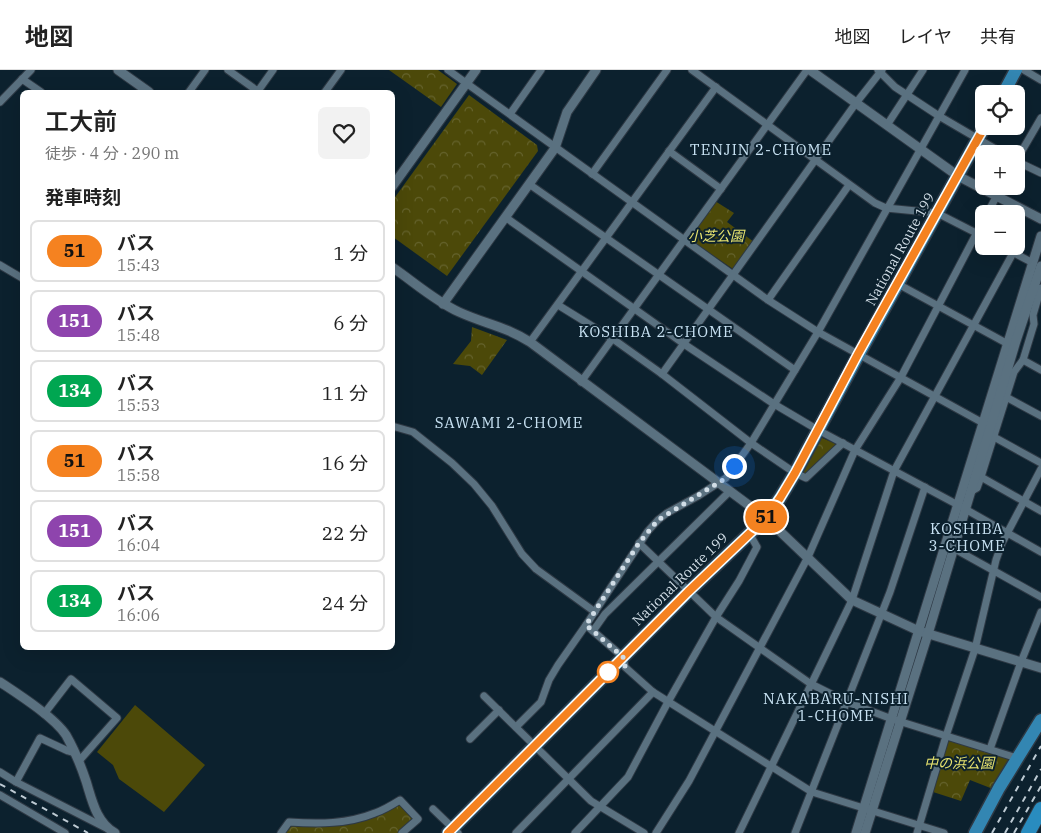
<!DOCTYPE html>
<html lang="ja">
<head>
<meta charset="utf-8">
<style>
  :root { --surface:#fff; --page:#f2f2f2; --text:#222; --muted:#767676; --line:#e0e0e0 }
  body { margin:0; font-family:"IBM Plex Serif","Noto Sans JP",serif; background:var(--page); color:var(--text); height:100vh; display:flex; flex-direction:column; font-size:19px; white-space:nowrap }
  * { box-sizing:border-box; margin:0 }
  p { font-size:16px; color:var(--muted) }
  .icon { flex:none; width:28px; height:28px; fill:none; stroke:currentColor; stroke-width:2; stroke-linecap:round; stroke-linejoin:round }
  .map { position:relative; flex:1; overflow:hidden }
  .panel { position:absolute; left:20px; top:20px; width:375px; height:560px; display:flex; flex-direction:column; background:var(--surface); border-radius:8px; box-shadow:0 5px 20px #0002 }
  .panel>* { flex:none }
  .badge { padding:0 10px; border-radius:16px; font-size:18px; line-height:32px }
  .fabs { position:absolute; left:975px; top:15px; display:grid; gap:10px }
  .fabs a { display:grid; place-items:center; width:50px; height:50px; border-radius:8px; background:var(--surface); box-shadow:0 5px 20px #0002; font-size:25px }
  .you { position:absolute; width:25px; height:25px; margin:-12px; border:4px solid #fff; border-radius:50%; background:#1a73e8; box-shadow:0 0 0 8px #1a73e833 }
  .map>.badge { position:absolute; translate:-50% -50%; box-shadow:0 0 0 2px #fff }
  h2 { padding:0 25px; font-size:19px; line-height:45px }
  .round { display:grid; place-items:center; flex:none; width:52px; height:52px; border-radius:8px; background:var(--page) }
  .head { display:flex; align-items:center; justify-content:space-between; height:85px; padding:0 25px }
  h1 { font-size:24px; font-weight:600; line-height:38px }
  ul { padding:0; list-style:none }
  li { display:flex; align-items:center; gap:15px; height:62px; margin:0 10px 8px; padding:0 15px; border:2px solid var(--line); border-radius:8px }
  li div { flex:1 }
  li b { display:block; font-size:19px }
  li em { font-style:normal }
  li .badge { min-width:55px; font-weight:700; text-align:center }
  header { display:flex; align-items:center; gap:30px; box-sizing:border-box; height:70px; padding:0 25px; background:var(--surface); border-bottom:1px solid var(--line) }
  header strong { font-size:24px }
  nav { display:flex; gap:28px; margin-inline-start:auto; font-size:18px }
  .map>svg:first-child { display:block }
  .green { fill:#4c4909 }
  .park { fill:url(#park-crowns) }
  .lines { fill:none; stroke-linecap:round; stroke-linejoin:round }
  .minor-casing { stroke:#2e3944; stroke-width:9 }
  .tertiary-casing { stroke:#2e3944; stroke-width:11 }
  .trunk-casing { stroke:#2e3944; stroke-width:15 }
  .motorway-casing { stroke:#2e3944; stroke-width:16 }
  .minor { stroke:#5a7180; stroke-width:7 }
  .tertiary { stroke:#5a7180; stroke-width:9 }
  .trunk { stroke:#3386b2; stroke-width:12 }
  .motorway { stroke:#298cbf; stroke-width:14 }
  .rail { stroke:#bdcad3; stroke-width:2; stroke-dasharray:6 6; stroke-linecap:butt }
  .line-casing { stroke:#fff; stroke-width:11 }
  .line { stroke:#f58220; stroke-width:8 }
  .walk { stroke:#d1dde6; stroke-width:5; stroke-dasharray:0 9 }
  .stop-dot { fill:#fff; stroke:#f58220; stroke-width:2.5 }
  .labels { text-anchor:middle; stroke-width:4; stroke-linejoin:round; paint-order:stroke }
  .park-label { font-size:14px; font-style:italic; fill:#e8e46f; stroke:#0c212e }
  .street-label { font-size:14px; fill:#d1dde6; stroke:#0c212e }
  .neighbourhood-label { font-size:15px; letter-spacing:1px; fill:#c7e1f2; stroke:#0c212e }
</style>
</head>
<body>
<header>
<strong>地図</strong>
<nav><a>地図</a><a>レイヤ</a><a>共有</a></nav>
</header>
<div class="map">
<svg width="1041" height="763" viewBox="0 0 1041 763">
  <defs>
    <pattern id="park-crowns" width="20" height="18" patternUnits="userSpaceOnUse" patternTransform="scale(1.25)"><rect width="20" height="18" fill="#4c4909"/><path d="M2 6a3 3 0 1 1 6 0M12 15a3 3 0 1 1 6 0" fill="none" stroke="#65632d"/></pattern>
  </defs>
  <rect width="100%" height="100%" fill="#0c212e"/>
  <polygon class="green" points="135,635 205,695 164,742 119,709 113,695 97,682"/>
  <g class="park">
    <polygon points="389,0 438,0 457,14 441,37"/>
    <polygon points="469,25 537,75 538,81 447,206 393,167 393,130"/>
    <polygon points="715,131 734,143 727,152 754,172 733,199 689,169"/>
    <polygon points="472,257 507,270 482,305 470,296 453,294 471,271"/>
    <polygon points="820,367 836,374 807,404 800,402"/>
    <polygon points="947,669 1012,688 993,719 970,710 961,731 930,721"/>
    <polygon points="400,730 418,749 402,763 283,763 292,751 346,752"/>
  </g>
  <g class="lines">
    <g class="minor-casing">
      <g id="minor">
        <polyline points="228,0 259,22"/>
        <polyline points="448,0 768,230 818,262 983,353"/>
        <polyline points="692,0 875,133 886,138 937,143 984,167"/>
        <polyline points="878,0 895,17 939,46 1004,84"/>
        <polyline points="1024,0 1041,10"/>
        <polyline points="22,9 41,22"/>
        <polyline points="258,21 273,0"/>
        <polyline points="189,22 205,0"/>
        <polyline points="325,22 341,0"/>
        <polyline points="0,32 31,0"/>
        <polyline points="510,44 541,0"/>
        <polyline points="887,55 923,0"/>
        <polyline points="669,81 721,119"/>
        <polyline points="1016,91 1041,48"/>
        <polyline points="1016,91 1041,103"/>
        <polyline points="592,104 667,0"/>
        <polyline points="529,114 795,300"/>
        <polyline points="987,144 1002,116"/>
        <polyline points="505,147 684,274 774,334 818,360 958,435 1041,482"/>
        <polyline points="1001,176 1033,193"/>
        <polyline points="0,195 22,208"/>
        <polyline points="898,214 1008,274"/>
        <polyline points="768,230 849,115"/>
        <polyline points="558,235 613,269 662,304 751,373 795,403 806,408 843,373"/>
        <polyline points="530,272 716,17"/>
        <polyline points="1023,290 1041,300"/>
        <polyline points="662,304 856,33 882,0"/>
        <polyline points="581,312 807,0"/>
        <polyline points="1006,327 1041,346"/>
        <polyline points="392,356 413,362 452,393 474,414 492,436 522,484 536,499 595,542"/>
        <polyline points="994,367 1041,393"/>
        <polyline points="981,407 1041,441"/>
        <polyline points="970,422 977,418 981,407 1014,302 1023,290 1034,254 1033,245 1041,218"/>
        <polyline points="639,473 716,547 811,614 847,632 892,649 1017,688"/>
        <polyline points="953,478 1041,527"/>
        <polyline points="586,555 623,587 625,597 653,622 812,722 944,763"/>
        <polyline points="593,561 605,544 730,421"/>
        <polyline points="484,626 591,731 644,763"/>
        <polyline points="44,644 71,609 117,648 79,691"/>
        <polyline points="516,657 541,632 549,610 558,595 586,555 648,461 658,450 667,443 698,426 726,408 751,373 818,262 965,0"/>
        <polyline points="470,669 499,640"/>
        <polyline points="990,679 1021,592 1041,542"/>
        <polyline points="0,702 16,712 106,758"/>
        <polyline points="16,712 40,668 68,681 75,683"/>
        <polyline points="0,725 65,763"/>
        <polyline points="433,739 458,763"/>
        <path d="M281,763L289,752C319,754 348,754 375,743C384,740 392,735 400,730L418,749L402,763"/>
        <polyline points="516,763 653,622"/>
        <polyline points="575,763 628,707 668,632 716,547 739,511 757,477 749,463"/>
        <polyline points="656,763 689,711 808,487 855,380 901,307 984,149"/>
        <polyline points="739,763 852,530 894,401 1013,183"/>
        <polyline points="795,763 890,522 925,417"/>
        <polyline points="917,763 946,666 975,579 996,490 1002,473 1041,399"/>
      </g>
    </g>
    <g class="tertiary-casing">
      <g id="tertiary">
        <polyline points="118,0 149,22"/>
        <polyline points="810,0 958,106 1041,149"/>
        <polyline points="392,117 476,0"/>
        <path d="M392,197C414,212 435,231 459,242C485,254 505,256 530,272L766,448L852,530L919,561L1041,598"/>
        <polyline points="443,234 555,78 567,42 596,0"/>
        <path d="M0,612C18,624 54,647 66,665C74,679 81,696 86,711C92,730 96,752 115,763"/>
        <polyline points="856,763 1041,166"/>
        <polyline points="865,763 928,564 1016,271 1041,196"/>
      </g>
    </g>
    <g class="trunk-casing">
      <g id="trunk">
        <polyline points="1003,24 1016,0"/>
        <polyline points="448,763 688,522 766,448 780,428 795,403 859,284 985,56"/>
        <polyline points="975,763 999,718 1041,650"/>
      </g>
    </g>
    <g class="motorway-casing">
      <polyline id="motorway" points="1028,763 1041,739"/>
    </g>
    <use href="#minor" class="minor"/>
    <use href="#tertiary" class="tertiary"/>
    <use href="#trunk" class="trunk"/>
    <use href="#motorway" class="motorway"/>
    <g class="rail">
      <polyline points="0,714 88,763"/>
      <polyline points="992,763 1041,676"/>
      <polyline points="1005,763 1041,699"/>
      <polyline points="1014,763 1041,716"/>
    </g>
  </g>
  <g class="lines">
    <g class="line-casing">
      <polyline id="line" points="448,763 688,522 766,448 780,428 795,403 858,284 985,56"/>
    </g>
    <use href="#line" class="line"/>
    <polyline class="walk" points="608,602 625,596 623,587 586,555 639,473 658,450 726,408 734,396"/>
  </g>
  <circle class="stop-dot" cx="608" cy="602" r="10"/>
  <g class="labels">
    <g class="park-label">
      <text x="716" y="171">小芝公園</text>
      <text x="959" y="698">中の浜公園</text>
    </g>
    <g class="street-label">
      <text transform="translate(900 179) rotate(-61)" y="5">National Route 199</text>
      <text transform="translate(680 509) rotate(-44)" y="5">National Route 199</text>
    </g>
    <g class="neighbourhood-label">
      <text x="761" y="85">TENJIN 2-CHOME</text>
      <text x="656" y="267">KOSHIBA 2-CHOME</text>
      <text x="509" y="358">SAWAMI 2-CHOME</text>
      <text x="967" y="464">KOSHIBA<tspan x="967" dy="17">3-CHOME</tspan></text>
      <text x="836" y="634">NAKABARU-NISHI<tspan x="836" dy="17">1-CHOME</tspan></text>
    </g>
  </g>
</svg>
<div class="fabs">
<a><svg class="icon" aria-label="locate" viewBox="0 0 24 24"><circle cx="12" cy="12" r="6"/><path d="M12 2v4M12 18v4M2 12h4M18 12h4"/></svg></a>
<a>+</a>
<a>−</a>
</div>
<div class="you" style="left:734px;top:396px"></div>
<b class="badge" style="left:766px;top:447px;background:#f58220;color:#111">51</b>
<section class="panel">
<div class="head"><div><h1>工大前</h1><p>徒歩 · 4 分 · 290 m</p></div><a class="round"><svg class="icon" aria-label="heart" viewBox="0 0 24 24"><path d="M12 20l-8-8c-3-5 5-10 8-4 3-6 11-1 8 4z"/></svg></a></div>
<h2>発車時刻</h2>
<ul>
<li><span class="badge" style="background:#f58220;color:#111">51</span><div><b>バス</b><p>15:43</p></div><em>1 分</em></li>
<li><span class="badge" style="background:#8e44ad;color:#fff">151</span><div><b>バス</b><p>15:48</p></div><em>6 分</em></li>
<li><span class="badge" style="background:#00a651;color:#fff">134</span><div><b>バス</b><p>15:53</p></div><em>11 分</em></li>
<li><span class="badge" style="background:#f58220;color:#111">51</span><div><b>バス</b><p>15:58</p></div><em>16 分</em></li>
<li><span class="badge" style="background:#8e44ad;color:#fff">151</span><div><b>バス</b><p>16:04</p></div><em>22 分</em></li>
<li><span class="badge" style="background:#00a651;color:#fff">134</span><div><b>バス</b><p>16:06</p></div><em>24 分</em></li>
</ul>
</section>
</div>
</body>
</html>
